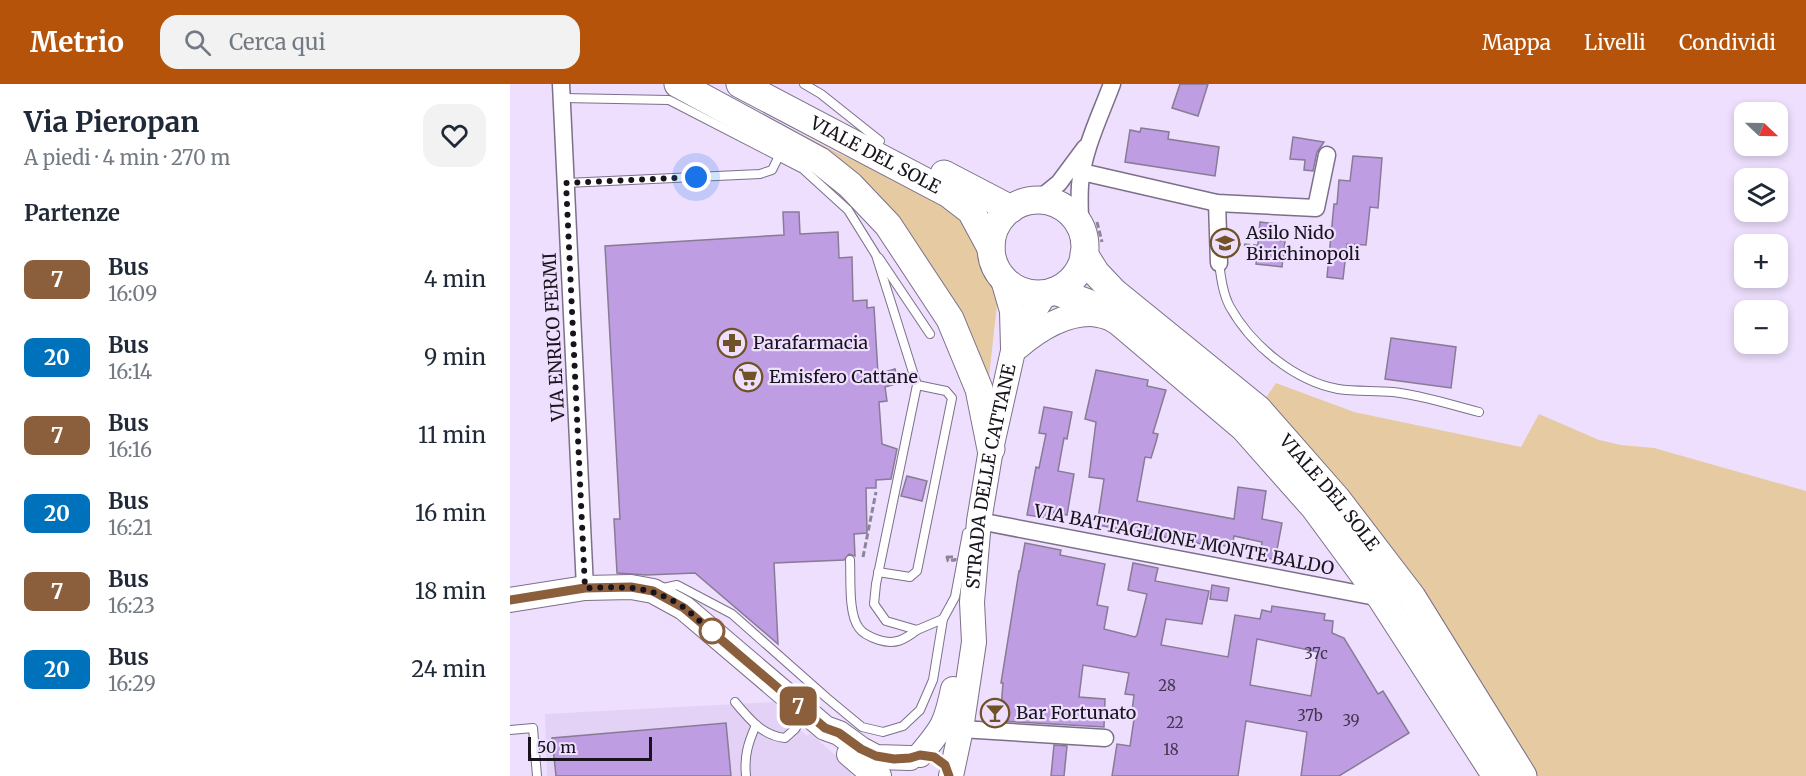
<!DOCTYPE html>
<html lang="it">
<head>
<meta charset="utf-8">
<style>
  :root { --surface:#fff; --page:#f2f2f3; --text:#1f2937; --muted:#747a83; --accent:#b45309 }
  body { margin:0; font-family:Merriweather,serif; background:var(--page); color:var(--text); height:100vh; display:flex; flex-direction:column; font-size:22px; white-space:nowrap }
  * { box-sizing:border-box; margin:0 }
  p { font-size:20px; color:var(--muted) }
  .icon { flex:none; width:33px; height:33px; fill:none; stroke:currentColor; stroke-width:2; stroke-linecap:round; stroke-linejoin:round }
  .map { position:relative; flex:1; overflow:hidden }
  .sheet { display:flex; flex-direction:column; background:var(--surface); width:510px }
  .sheet>* { flex:none }
  .badge { padding:0 12px; border-radius:9px; font-size:21px; line-height:39px }
  .needle { width:39px; rotate:112deg }
  .tools { position:absolute; left:1224px; top:18px; display:grid; gap:12px }
  .tools a { display:grid; place-items:center; width:54px; height:54px; border-radius:12px; background:var(--surface); box-shadow:0 3px 9px #0003; font-size:30px }
  .scale { position:absolute; left:18px; bottom:15px; width:124px; box-sizing:border-box; padding-left:6px; border:3px solid #18131d; border-top:0; font-size:16px; line-height:21px; white-space:nowrap; color:#18131d; -webkit-text-stroke:4px #eddffd; paint-order:stroke }
  .you { position:absolute; width:30px; height:30px; margin:-15px; border:4px solid #fff; border-radius:50%; background:#1a73e8; box-shadow:0 0 0 9px #1a73e833 }
  .map>.badge { position:absolute; translate:-50% -50%; box-shadow:0 0 0 3px #fff }
  h2 { padding:0 24px; font-size:22px; line-height:54px }
  .round { display:grid; place-items:center; flex:none; width:63px; height:63px; border-radius:18px; background:var(--page) }
  .head { display:flex; align-items:center; justify-content:space-between; height:102px; padding:0 24px }
  h1 { font-size:28px; font-weight:700; line-height:45px }
  ul { padding:0; list-style:none }
  li { display:flex; align-items:center; gap:18px; height:78px; padding:0 24px }
  li div { flex:1 }
  li b { display:block; font-size:22px }
  li em { font-style:normal }
  li .badge { min-width:66px; font-weight:700; text-align:center }
  header { display:flex; align-items:center; gap:36px; box-sizing:border-box; height:84px; padding:0 30px; background:var(--accent); color:#fff }
  header strong { font-size:28px }
  nav { display:flex; gap:33px; margin-inline-start:auto; font-size:21px }
  .search { width:420px; height:54px; background:var(--page); display:flex; align-items:center; gap:15px; box-sizing:border-box; padding:0 21px; border-radius:18px; color:var(--muted); font-size:22px }
  main { display:flex; flex:1; min-height:0 }
  .map>svg:first-child { display:block }
  .built { fill:#e3d2f6 }
  .green { fill:#e6caa1 }
  .building { fill:#bf9de2; stroke:#877b95; stroke-width:1.5; fill-rule:evenodd }
  .lines { fill:none; stroke-linecap:round; stroke-linejoin:round }
  .lane-casing { stroke:#7c7089; stroke-width:10 }
  .street-casing { stroke:#7c7089; stroke-width:19 }
  .secondary-casing { stroke:#7c7089; stroke-width:26 }
  .primary-casing { stroke:#7c7089; stroke-width:29 }
  .path { stroke:#8e8499; stroke-width:3; stroke-dasharray:6 3; stroke-linecap:butt }
  .lane { stroke:#fff; stroke-width:8 }
  .street { stroke:#fff; stroke-width:16 }
  .secondary { stroke:#fff; stroke-width:24 }
  .primary { stroke:#fff; stroke-width:27 }
  .line-casing { stroke:#fff; stroke-width:14 }
  .line { stroke:#8b5e3c; stroke-width:9 }
  .walk { stroke:#18131d; stroke-width:6; stroke-dasharray:0 10.8 }
  .stop-dot { fill:#fff; stroke:#8b5e3c; stroke-width:3 }
  .labels { text-anchor:middle; stroke-width:4.5; stroke-linejoin:round; paint-order:stroke }
  .number-label { font-size:15px; fill:#42364e }
  .street-label { font-size:18px; fill:#18131d; stroke:#eddffd }
  .poi-label { font-size:18px; fill:#18131d; stroke:#eddffd; text-anchor:start }
</style>
</head>
<body>
<header>
<strong>Metrio</strong>
<div class="search"><svg class="icon" aria-label="search" viewBox="0 0 24 24"><circle cx="10" cy="10" r="6"/><path d="M15 15l6 6"/></svg>Cerca qui</div>
<nav><a>Mappa</a><a>Livelli</a><a>Condividi</a></nav>
</header>
<main>
<section class="sheet">
<div class="head"><div><h1>Via Pieropan</h1><p>A piedi · 4 min · 270 m</p></div><a class="round"><svg class="icon" aria-label="heart" viewBox="0 0 24 24"><path d="M12 20l-8-8c-3-5 5-10 8-4 3-6 11-1 8 4z"/></svg></a></div>
<h2>Partenze</h2>
<ul>
<li><span class="badge" style="background:#8b5e3c;color:#fff">7</span><div><b>Bus</b><p>16:09</p></div><em>4 min</em></li>
<li><span class="badge" style="background:#0072bc;color:#fff">20</span><div><b>Bus</b><p>16:14</p></div><em>9 min</em></li>
<li><span class="badge" style="background:#8b5e3c;color:#fff">7</span><div><b>Bus</b><p>16:16</p></div><em>11 min</em></li>
<li><span class="badge" style="background:#0072bc;color:#fff">20</span><div><b>Bus</b><p>16:21</p></div><em>16 min</em></li>
<li><span class="badge" style="background:#8b5e3c;color:#fff">7</span><div><b>Bus</b><p>16:23</p></div><em>18 min</em></li>
<li><span class="badge" style="background:#0072bc;color:#fff">20</span><div><b>Bus</b><p>16:29</p></div><em>24 min</em></li>
</ul>
</section>
<div class="map">
<svg width="1296" height="692" viewBox="0 0 1296 692">
  <rect width="100%" height="100%" fill="#eddffd"/>
  <polygon class="built" points="263,618 283,635 281,639 297,652 300,649 339,683 342,692 37,692 35,630"/>
  <g class="green">
    <polygon points="240,24 334,72 415,107 464,140 489,202 478,302 369,113"/>
    <polygon points="766,299 844,328 1011,363 1029,330 1089,356 1111,361 1144,364 1296,407 1296,692 1013,692 748,325"/>
  </g>
  <g class="building">
    <polygon points="670,0 698,0 688,32 662,24"/>
    <polygon points="631,44 659,48 658,55 709,63 705,92 615,78 620,46 630,48"/>
    <polygon points="783,53 814,58 807,68 803,87 794,86 795,76 780,75"/>
    <polygon points="843,72 872,74 868,124 860,123 856,161 837,160 833,195 817,193 824,120 827,120 829,96 840,97"/>
    <polygon points="273,128 289,128 290,150 328,148 329,174 342,173 343,217 357,216 357,224 364,223 368,290 385,285 389,299 375,303 377,317 369,318 372,360 387,365 381,395 366,396 366,404 356,404 357,449 344,450 345,472 339,470 334,476 264,479 268,560 185,489 136,491 107,489 104,435 110,435 95,162 274,151"/>
    <polygon points="750,138 767,140 765,156 775,157 772,183 746,180"/>
    <polygon points="881,254 946,263 941,304 875,295"/>
    <polygon points="586,286 638,296 637,302 656,306 643,349 648,350 646,358 641,374 635,373 627,417 724,435 728,403 756,407 752,435 772,439 765,476 750,472 752,458 724,452 722,463 709,461 709,463 587,441 594,395 579,393 586,338 575,335"/>
    <polygon points="534,323 562,328 557,355 554,354 548,387 564,390 557,431 543,428 542,435 517,431 526,383 529,384 536,350 529,349"/>
    <polygon points="397,392 417,397 412,417 391,412"/>
    <path d="M515,459L551,466L550,471L595,480L587,521L598,523L594,545L625,553L627,551L637,510L618,506L623,479L648,484L645,497L699,507L692,540L656,535L651,561L718,573L725,531L750,535L752,526L761,528L762,522L815,530L814,536L823,537L822,549L834,554L868,610L873,607L899,649L829,692H791L797,648L736,637L728,692H602L607,660L620,662L625,628L622,627L624,611L615,610L619,589L573,581L569,613L595,615L594,643L490,637L493,599H491L509,487H510ZM747,555L808,568L801,612L740,601Z"/>
    <polygon points="702,501 719,504 717,517 700,515"/>
    <polygon points="216,639 221,692 46,692 42,654"/>
    <polygon points="544,661 557,662 554,692 541,692"/>
  </g>
  <g class="lines">
    <g class="lane-casing">
      <g id="lane">
        <polyline points="294,0 311,10 370,57"/>
        <polyline points="53,14 159,16 293,85 338,126 366,171 407,301 366,500 364,520 376,537 407,546 433,535 445,513 457,449"/>
        <polyline points="56,99 250,90 262,86 269,72"/>
        <polyline points="369,174 420,250"/>
        <path d="M709,179C711,194 713,210 720,223C742,262 785,297 828,305C846,308 865,306 883,308C912,311 941,321 969,328"/>
        <path d="M340,476C341,494 338,530 349,544C353,550 363,554 369,556C385,561 394,556 407,546"/>
        <polyline points="368,488 400,493 407,487 442,314 436,307 407,301"/>
        <polyline points="149,505 167,501 222,530 317,614 352,643 373,648 393,642 410,626 423,596 433,535"/>
        <path d="M225,618C239,635 253,652 275,654L285,645L295,629"/>
        <polyline points="0,646 23,644 27,692"/>
        <path d="M236,692C234,672 238,659 246,641"/>
      </g>
    </g>
    <g class="street-casing">
      <g id="street">
        <polyline points="51,0 75,504"/>
        <polyline points="572,88 707,119 806,124 817,71"/>
        <polyline points="528,116 549,99 575,64"/>
        <polyline points="707,119 709,179"/>
        <path d="M570,143C570,129 569,115 570,101C573,66 590,32 602,0"/>
        <polyline points="469,437 871,514"/>
        <polyline points="451,645 595,654"/>
      </g>
    </g>
    <g class="secondary-casing">
      <g id="secondary">
        <polyline points="493,196 502,227 503,264"/>
        <path d="M508,263C528,246 552,230 580,230C588,230 596,233 604,235"/>
        <polyline points="0,516 75,504 121,503 143,507 174,524 315,644 329,649 351,665 366,673 400,674"/>
        <polyline points="339,670 353,682 369,692"/>
        <path d="M410,671C433,644 436,639 443,605"/>
        <path id="s1" d="M441,692L451,645L464,558L462,518L469,437L481,365L503,267L519,235L535,210"/>
      </g>
    </g>
    <g class="primary-casing">
      <g id="primary">
        <polyline points="168,0 310,77 340,101 378,141 440,235 469,305 481,365"/>
        <path id="s2" d="M230,0L439,110L461,127L481,164"/>
        <polyline points="434,90 501,125"/>
        <circle cx="528" cy="163" r="47"/>
        <path id="s3" d="M574,170L586,189L604,208L748,325L827,415L902,513L1013,692"/>
        <polyline points="545,207 578,219 609,238 734,344 804,423 871,514 986,692"/>
      </g>
    </g>
    <g class="path">
      <polyline points="587,138 592,158"/>
      <polyline points="725,160 748,162"/>
      <polyline points="353,473 366,408"/>
      <polygon points="437,473 445,473 445,476 438,477"/>
    </g>
    <use href="#lane" class="lane"/>
    <use href="#street" class="street"/>
    <use href="#secondary" class="secondary"/>
    <use href="#primary" class="primary"/>
  </g>
  <g class="lines">
    <g class="line-casing">
      <polyline id="line" points="0,516 75,504 121,503 143,507 174,524 315,644 329,649 351,665 366,672 384,675 400,674 410,671 424,673 435,681 439,692"/>
    </g>
    <use href="#line" class="line"/>
    <path class="walk" d="M186,93L56,99L75,504C115,503 138,500 173,523C183,530 192,540 202,547"/>
  </g>
  <defs>
    <g id="school-ring" transform="scale(1.5)"><circle r="9.5" fill="#eddffd" stroke="#6f5226" stroke-width="1.5"/><path d="M0-5L7-2L0 1L-7-2ZM-4 1L0 2.5L4 1V4Q0 6-4 4Z" fill="#6f5226"/></g>
    <g id="pharmacy-ring" transform="scale(1.5)"><circle r="9.5" fill="#eddffd" stroke="#6f5226" stroke-width="1.5"/><path d="M-2-6h4v4h4v4h-4v4h-4v-4h-4v-4h4Z" fill="#6f5226"/></g>
    <g id="supermarket-ring" transform="scale(1.5)"><circle r="9.5" fill="#eddffd" stroke="#6f5226" stroke-width="1.5"/><path d="M-6-5.5h2.5l.6 2H6L4.5 2H-2.5L-4.4-4H-6ZM-1.5 3.2a1.3 1.3 0 1 0 .1 0ZM3 3.2a1.3 1.3 0 1 0 .1 0Z" fill="#6f5226"/></g>
    <g id="bar-ring" transform="scale(1.5)"><circle r="9.5" fill="#eddffd" stroke="#6f5226" stroke-width="1.5"/><path d="M-6-5H6L.8 .8V4.5H3.5V6h-7V4.5H-.8V.8Z" fill="#6f5226"/></g>
  </defs>
  <g fill-rule="evenodd">
    <use href="#school-ring" x="715" y="159"/>
    <use href="#pharmacy-ring" x="222" y="259"/>
    <use href="#supermarket-ring" x="238" y="293"/>
    <use href="#bar-ring" x="485" y="629"/>
  </g>
  <circle class="stop-dot" cx="202" cy="547" r="12"/>
  <g class="labels">
    <g class="number-label">
      <text x="806" y="575">37c</text>
      <text x="657" y="607">28</text>
      <text x="800" y="637">37b</text>
      <text x="841" y="642">39</text>
      <text x="665" y="644">22</text>
      <text x="661" y="671">18</text>
    </g>
    <g class="street-label">
      <text dy="6" stroke="none"><textPath href="#s2" startOffset="153">VIALE DEL SOLE</textPath></text>
      <text transform="translate(44 253) rotate(-93)" y="6">VIA ENRICO FERMI</text>
      <text dy="6" stroke="none"><textPath href="#s1" startOffset="303">STRADA DELLE CATTANE</textPath></text>
      <text dy="6" stroke="none"><textPath href="#s3" startOffset="344">VIALE DEL SOLE</textPath></text>
      <text transform="translate(674 456) rotate(11)" y="6">VIA BATTAGLIONE MONTE BALDO</text>
    </g>
    <g class="poi-label">
      <text x="736" y="155">Asilo Nido<tspan x="736" dy="21">Birichinopoli</tspan></text>
      <text x="243" y="265">Parafarmacia</text>
      <text x="259" y="299">Emisfero Cattane</text>
      <text x="506" y="635">Bar Fortunato</text>
    </g>
  </g>
</svg>
<div class="tools">
<a><svg class="needle" viewBox="-14 -14 28 28"><path d="M0-13l5 13h-10z" fill="#e53935"/><path d="M0 13l5-13h-10z" fill="#747a83"/></svg></a>
<a><svg class="icon" aria-label="layers" viewBox="0 0 24 24"><path d="M12 4l9 5-9 5-9-5zM3 14l9 5 9-5"/></svg></a>
<a>+</a>
<a>−</a>
</div>
<div class="scale">50 m</div>
<div class="you" style="left:186px;top:93px"></div>
<b class="badge" style="left:288px;top:622px;background:#8b5e3c;color:#fff">7</b>
</div>
</main>
</body>
</html>
